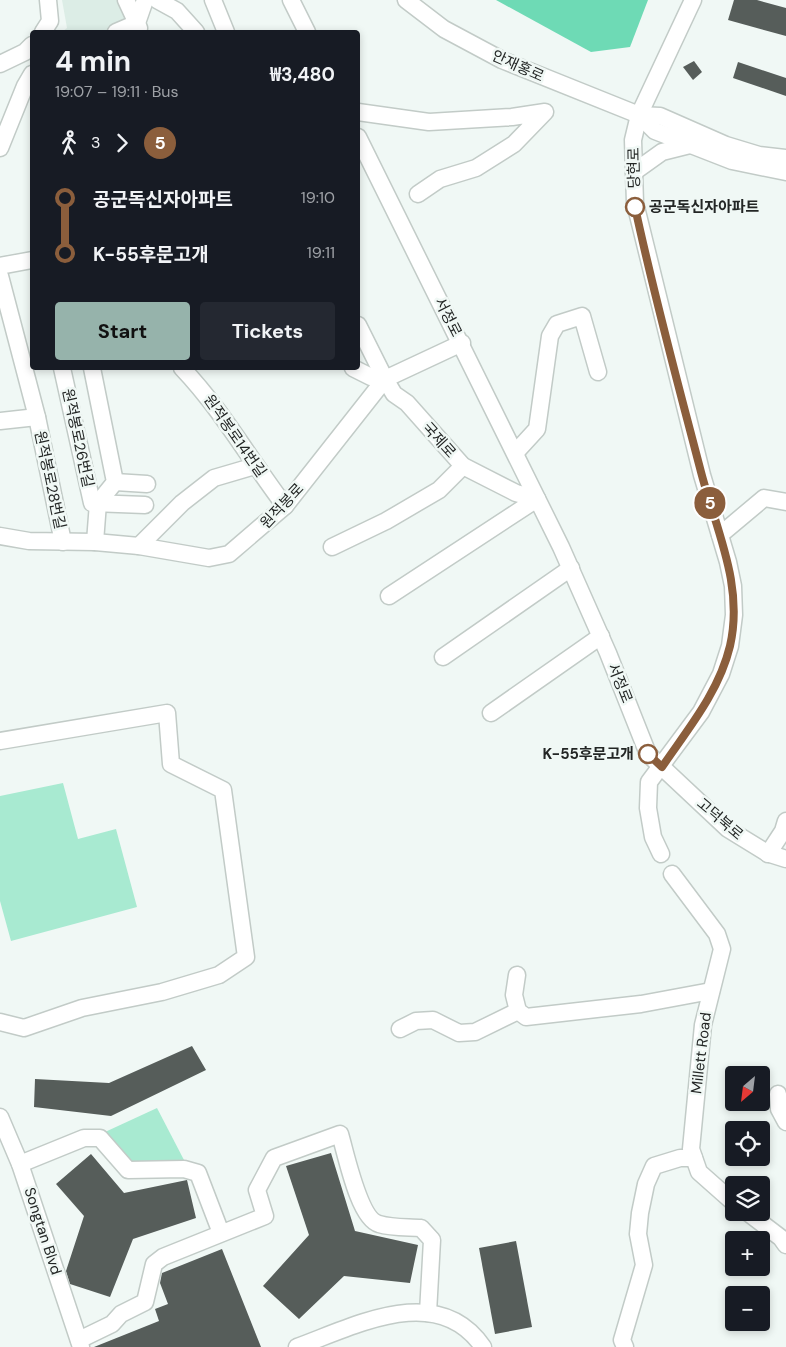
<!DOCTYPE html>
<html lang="en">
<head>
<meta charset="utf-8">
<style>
  :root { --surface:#171b24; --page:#242831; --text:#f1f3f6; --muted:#9ea1a6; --accent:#96b3ab }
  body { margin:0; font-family:"DM Sans","Noto Sans KR",sans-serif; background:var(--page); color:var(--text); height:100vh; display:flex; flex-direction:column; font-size:19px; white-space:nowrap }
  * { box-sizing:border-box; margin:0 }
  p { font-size:16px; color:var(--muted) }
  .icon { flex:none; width:28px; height:28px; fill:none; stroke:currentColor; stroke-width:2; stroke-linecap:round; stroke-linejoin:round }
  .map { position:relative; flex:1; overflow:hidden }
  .side { position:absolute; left:30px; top:30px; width:330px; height:340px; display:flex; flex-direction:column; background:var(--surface); border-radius:5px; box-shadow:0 2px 8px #0003 }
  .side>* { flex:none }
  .badge { padding:0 10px; border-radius:16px; font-size:18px; line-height:32px }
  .needle { width:32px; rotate:208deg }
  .controls { position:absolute; left:725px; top:1066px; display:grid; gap:10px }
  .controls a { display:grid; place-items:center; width:45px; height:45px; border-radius:5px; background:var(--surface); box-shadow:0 2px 8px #0003; font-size:25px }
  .map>.badge { position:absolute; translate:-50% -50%; box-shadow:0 0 0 2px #fff }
  .legs { display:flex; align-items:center; gap:8px; height:55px; padding:0 25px; font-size:16px }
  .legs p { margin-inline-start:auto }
  .summary { display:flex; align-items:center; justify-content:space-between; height:85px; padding:0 25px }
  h1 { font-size:28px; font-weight:700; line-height:38px }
  .cta { display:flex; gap:10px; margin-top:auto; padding:10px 25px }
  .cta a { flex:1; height:58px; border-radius:5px; background:var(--accent); color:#111; font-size:20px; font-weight:700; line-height:58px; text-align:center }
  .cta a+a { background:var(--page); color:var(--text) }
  ul { padding:0 25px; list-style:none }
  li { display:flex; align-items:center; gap:18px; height:55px; font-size:19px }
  li i { display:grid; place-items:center; width:8px; height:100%; margin:0 6px; background:currentColor }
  li i::after { content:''; width:12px; height:12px; margin:-6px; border:4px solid; border-radius:50%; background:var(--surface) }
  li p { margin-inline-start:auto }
  li:first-child i { background:linear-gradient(#0000 50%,currentColor 0) }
  li:last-child i { background:linear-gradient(currentColor 50%,#0000 0) }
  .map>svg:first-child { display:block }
  .built { fill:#dcede6 }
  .green { fill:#a8ead1 }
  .forest { fill:#6edab5 }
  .building { fill:#565d5a }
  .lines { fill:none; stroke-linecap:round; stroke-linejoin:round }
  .minor-casing { stroke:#c2cbc7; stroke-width:19 }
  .minor { stroke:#fff; stroke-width:16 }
  .line-1-casing { stroke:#fff; stroke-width:11 }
  .line-1 { stroke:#8b5e3c; stroke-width:8 }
  .stop-1-dot { fill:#fff; stroke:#8b5e3c; stroke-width:2.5 }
  .labels { text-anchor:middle; stroke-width:5; stroke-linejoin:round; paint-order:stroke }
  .street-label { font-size:15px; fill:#232625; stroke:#f0f8f5 }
  .stop-label { font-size:15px; font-weight:bold; fill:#232625; stroke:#f0f8f5; text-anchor:start }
</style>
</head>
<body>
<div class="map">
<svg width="786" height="1347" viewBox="0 0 786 1347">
  <rect width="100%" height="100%" fill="#f0f8f5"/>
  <polygon class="built" points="62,0 122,0 128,21 102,32 62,32 67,28"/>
  <g class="green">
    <polygon points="63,783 78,839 116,829 137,907 11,941 0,901 0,796"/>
    <polygon points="157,1108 184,1160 130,1163 105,1132"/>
  </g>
  <polygon class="forest" points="496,0 648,0 630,47 591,52"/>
  <g class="building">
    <polygon points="734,0 757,0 786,8 786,36 728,20"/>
    <polygon points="694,61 702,72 693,80 683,67"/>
    <polygon points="738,62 786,78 786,96 733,78"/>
    <polygon points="192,1046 206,1070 111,1116 34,1107 35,1079 109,1083"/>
    <polygon points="331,1153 355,1231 418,1245 410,1283 344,1276 299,1319 263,1286 309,1235 286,1166"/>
    <polygon points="91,1154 124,1193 187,1180 196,1218 133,1239 110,1297 70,1284 66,1271 84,1216 56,1184"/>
    <polygon points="516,1241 532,1327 495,1334 479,1248"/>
    <polygon points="222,1249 261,1347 94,1347 159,1321 155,1309 168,1304 160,1283 162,1273"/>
  </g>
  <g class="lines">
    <g class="minor-casing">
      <g id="minor">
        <polyline points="126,0 139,28"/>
        <polyline points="157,0 177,11 196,32"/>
        <polyline points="213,0 226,32"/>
        <polyline points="291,0 307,32"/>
        <polyline points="406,0 444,29 502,60 639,115 660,116 726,145 759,155 786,158"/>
        <polyline points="43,32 50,21 48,0"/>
        <polyline points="116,32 137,23 145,0"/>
        <polyline points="0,64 25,52 32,45"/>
        <polyline points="358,112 429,122 512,117 545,112 514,144 476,168 440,179 418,194"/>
        <polyline points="639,115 655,131 732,161 786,172"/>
        <polyline points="358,137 561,547 608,653 648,754 728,829 767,853 786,859"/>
        <polyline points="0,148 25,86 32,74"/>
        <polyline points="634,172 662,152 690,145"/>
        <polyline points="0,266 32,260"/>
        <polyline points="0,276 37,417 63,542"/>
        <polyline points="358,325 385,379"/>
        <polyline points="62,368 92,503 145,505"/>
        <polyline points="92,368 115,482 98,503 95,542"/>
        <path d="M182,368C222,410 250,460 285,506"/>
        <polyline points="353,368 371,377 385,379 394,394 407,403 463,466 516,493 537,499"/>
        <polyline points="0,421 37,417"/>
        <polyline points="515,453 537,429 550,336 557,324 582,316 598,372"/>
        <polyline points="115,482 147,484"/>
        <polyline points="720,535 764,498 786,502"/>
        <polyline points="0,536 29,541 95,542 139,546 209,558 229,554 285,506 385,379 462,343"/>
        <polyline points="139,546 182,503 214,478 255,466"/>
        <polyline points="332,547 386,521 439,490 463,466"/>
        <polyline points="389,596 537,499"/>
        <polyline points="443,657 571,568"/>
        <polyline points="491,713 601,636"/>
        <polyline points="0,741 167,713 171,764 223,790 246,957 219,975 162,992 82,1008 24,1028 0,1022"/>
        <polyline points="661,854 653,837 648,808 649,782 701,712 721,674 730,646 734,615 733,586 728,562 702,475 635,203 633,140 639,115 693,0"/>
        <polyline points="768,854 783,831 786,821"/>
        <polyline points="672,874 717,934 722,949 703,1025 691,1149 699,1172 734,1203"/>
        <polyline points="517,975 514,995 518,1011 526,1017 641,1004 711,991"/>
        <polyline points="400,1029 416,1021 433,1020 459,1033 475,1032 518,1011"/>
        <polyline points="778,1094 779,1109 786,1122"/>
        <polyline points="0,1117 20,1164 81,1347"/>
        <polyline points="20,1164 84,1138 100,1138 128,1170 184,1169 198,1173 221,1233"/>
        <polyline points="747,1212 781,1238 786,1245"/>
        <path d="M79,1340L112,1324L121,1314L145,1302L154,1264L163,1257L265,1216L257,1190L274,1158L340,1134C346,1154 359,1219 379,1224C392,1228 408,1227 421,1228L432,1240L428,1313"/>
        <path d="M297,1347C355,1326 438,1281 483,1347"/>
        <polyline points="625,1347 622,1340 644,1265 638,1234 640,1213 646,1184 654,1166 680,1158 694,1158"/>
      </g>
    </g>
    <use href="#minor" class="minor"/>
  </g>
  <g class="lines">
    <g class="line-1-casing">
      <path id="line-1" d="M635,207C654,296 678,384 701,472C716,530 744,585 730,646C719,692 688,729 662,767L648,754"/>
    </g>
    <use href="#line-1" class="line-1"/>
  </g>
  <g class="stop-1-dot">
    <circle cx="635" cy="207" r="9"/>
    <circle cx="648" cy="754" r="9"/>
  </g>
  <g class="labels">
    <g class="street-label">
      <text transform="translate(518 66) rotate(24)" y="5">안재홍로</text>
      <text transform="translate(634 168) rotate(-91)" y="5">당현로</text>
      <text transform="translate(448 317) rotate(63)" y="5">서정로</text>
      <text transform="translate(235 436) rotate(55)" y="5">원적봉로14번길</text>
      <text transform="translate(78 438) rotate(78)" y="5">원적봉로26번길</text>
      <text transform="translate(439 440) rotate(48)" y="5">국제로</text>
      <text transform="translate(50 480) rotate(78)" y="5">원적봉로28번길</text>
      <text transform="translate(282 506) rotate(-47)" y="5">원적봉로</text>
      <text transform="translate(620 683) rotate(68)" y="5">서정로</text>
      <text transform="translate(720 819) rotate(40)" y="5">고덕북로</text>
      <text transform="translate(701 1053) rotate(-83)" y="5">Millett Road</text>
      <text transform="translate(43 1231) rotate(72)" y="5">Songtan Blvd</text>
    </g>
    <g class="stop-label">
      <text x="649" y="212">공군독신자아파트</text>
      <text x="634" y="759" text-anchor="end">K-55후문고개</text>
    </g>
  </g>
</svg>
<div class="controls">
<a><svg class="needle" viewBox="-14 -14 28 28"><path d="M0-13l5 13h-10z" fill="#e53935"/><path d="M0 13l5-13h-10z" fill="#9ea1a6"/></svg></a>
<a><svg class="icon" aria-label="locate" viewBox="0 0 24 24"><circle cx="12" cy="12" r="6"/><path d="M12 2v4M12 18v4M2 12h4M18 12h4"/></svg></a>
<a><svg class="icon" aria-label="layers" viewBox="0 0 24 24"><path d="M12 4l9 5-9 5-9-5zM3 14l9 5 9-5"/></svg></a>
<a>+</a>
<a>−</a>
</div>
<b class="badge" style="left:710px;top:503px;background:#8b5e3c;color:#fff">5</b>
<section class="side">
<div class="summary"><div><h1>4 min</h1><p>19:07 – 19:11 · Bus</p></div><b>₩3,480</b></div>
<div class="legs"><svg class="icon" aria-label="walk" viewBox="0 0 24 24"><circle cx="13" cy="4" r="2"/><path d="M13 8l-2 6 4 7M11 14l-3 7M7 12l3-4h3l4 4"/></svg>3<svg class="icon" aria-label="forward" viewBox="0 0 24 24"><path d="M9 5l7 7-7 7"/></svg><b class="badge" style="background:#8b5e3c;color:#fff">5</b></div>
<ul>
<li><i style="color:#8b5e3c"></i><b>공군독신자아파트</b><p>19:10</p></li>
<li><i style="color:#8b5e3c"></i><b>K-55후문고개</b><p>19:11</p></li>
</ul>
<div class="cta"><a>Start</a><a>Tickets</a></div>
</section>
</div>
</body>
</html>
